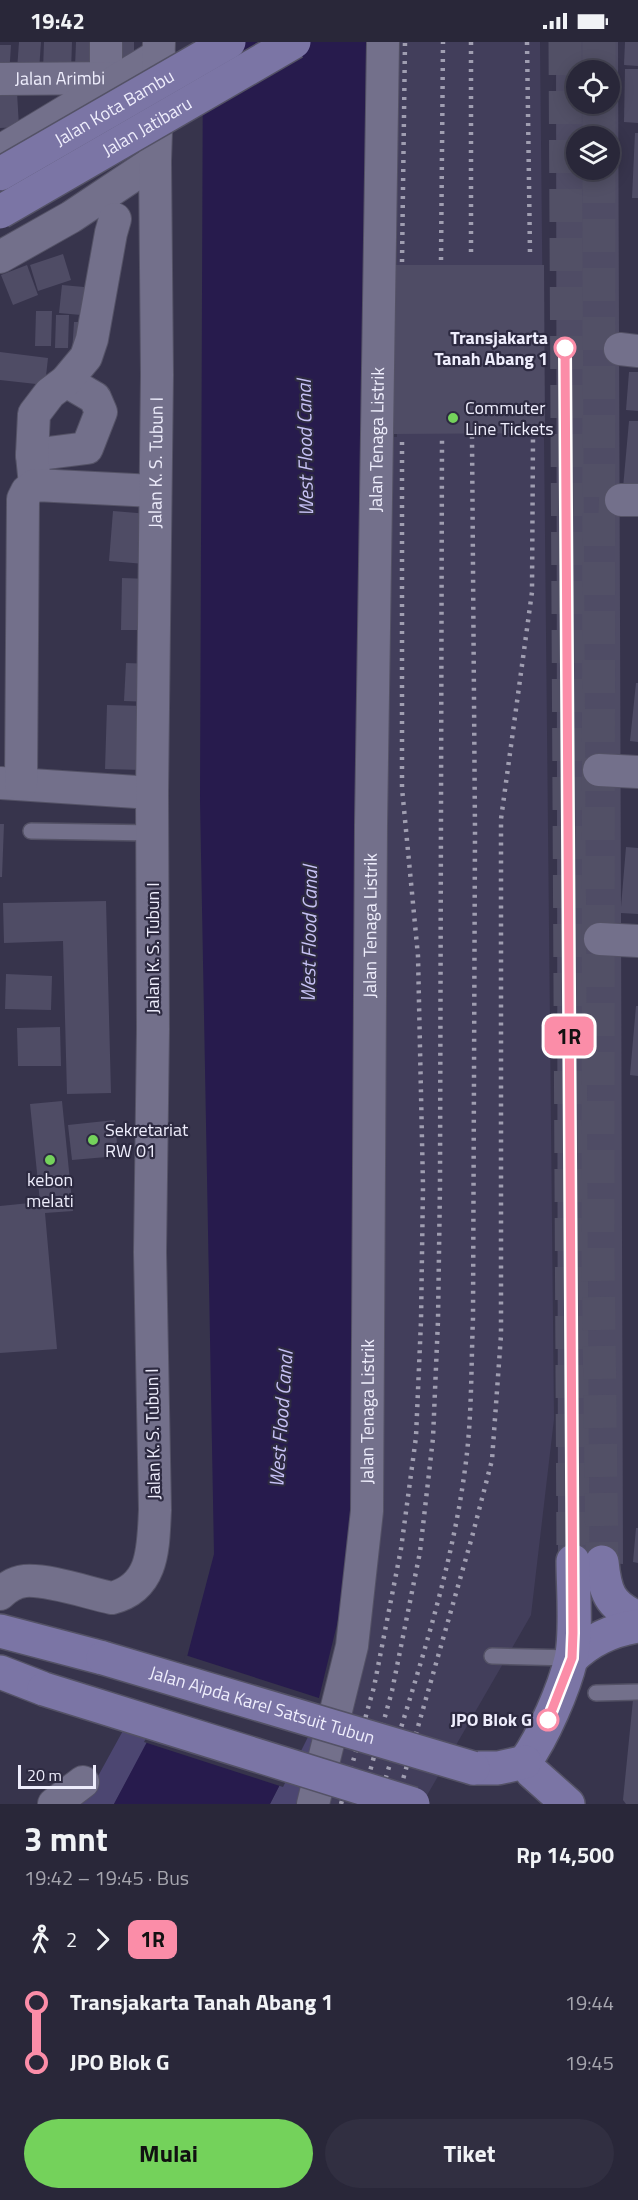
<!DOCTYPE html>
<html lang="id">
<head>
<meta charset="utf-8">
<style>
  :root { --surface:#292739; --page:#312f41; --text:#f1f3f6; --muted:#a5a5ae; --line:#454453; --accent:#74d25b }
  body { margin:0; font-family:"Titillium Web",sans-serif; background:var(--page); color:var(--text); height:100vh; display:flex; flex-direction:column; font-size:22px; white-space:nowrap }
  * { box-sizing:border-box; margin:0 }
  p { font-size:20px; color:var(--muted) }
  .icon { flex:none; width:33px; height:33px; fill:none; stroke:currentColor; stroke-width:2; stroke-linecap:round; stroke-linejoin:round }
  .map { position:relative; height:1762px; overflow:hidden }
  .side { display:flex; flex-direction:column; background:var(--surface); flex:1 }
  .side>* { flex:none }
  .badge { padding:0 12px; border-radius:9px; font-size:21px; line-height:39px }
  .fabs { position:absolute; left:566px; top:18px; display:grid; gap:12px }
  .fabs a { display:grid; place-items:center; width:54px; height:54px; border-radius:50%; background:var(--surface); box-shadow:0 3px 15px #0003,0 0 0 2px var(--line); font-size:30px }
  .scale { position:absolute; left:18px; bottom:15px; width:78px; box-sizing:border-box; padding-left:6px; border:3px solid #eeedfc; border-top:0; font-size:16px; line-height:21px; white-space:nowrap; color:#eeedfc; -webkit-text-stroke:4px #2d2a41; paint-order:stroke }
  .map>.badge { position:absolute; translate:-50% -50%; box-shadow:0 0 0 3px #fff }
  .legs { display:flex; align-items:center; gap:9px; height:66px; padding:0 24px; font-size:20px }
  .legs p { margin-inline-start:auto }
  .headline { display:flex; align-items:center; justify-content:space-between; height:102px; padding:0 24px }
  h1 { font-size:33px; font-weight:700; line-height:45px }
  .primary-button { display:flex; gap:12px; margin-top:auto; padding:12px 24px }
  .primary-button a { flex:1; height:69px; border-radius:36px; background:var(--accent); color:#111; font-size:24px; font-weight:700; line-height:69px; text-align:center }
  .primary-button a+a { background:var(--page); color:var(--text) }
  ul { padding:0 24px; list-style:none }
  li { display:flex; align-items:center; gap:21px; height:60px; font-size:22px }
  li i { display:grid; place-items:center; width:9px; height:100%; margin:0 8px; background:currentColor }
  li i::after { content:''; width:15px; height:15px; margin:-8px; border:4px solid; border-radius:50%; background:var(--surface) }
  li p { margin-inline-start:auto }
  li:first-child i { background:linear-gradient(#0000 50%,currentColor 0) }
  li:last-child i { background:linear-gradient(currentColor 50%,#0000 0) }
  .status { display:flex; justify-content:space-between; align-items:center; height:42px; padding:0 30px; background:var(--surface); direction:ltr }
  .status svg { height:16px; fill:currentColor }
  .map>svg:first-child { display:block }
  .built { fill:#423e5b }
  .green { fill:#4c4671 }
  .water { fill:#271b4d }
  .pier { fill:#37344c }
  .building { fill:#4f4c65; fill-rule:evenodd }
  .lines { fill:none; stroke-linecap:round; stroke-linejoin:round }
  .street-tunnel { stroke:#525066; stroke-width:32; stroke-dasharray:32 16; stroke-linecap:butt }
  .primary-tunnel { stroke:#525066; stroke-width:33; stroke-dasharray:33 16; stroke-linecap:butt }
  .lane-casing { stroke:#545266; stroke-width:18 }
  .street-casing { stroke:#545266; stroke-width:34 }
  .primary-casing { stroke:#545266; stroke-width:36 }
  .lane { stroke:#73708b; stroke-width:15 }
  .street { stroke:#73708b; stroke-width:32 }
  .primary { stroke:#7b75a5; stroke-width:33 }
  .rail { stroke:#a09eb1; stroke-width:4.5; stroke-dasharray:3 6; stroke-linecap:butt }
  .primary-bridge-casing { stroke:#545266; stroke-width:36; stroke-linecap:butt }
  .primary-bridge { stroke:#7b75a5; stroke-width:33 }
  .line-1-casing { stroke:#fff; stroke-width:14 }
  .line-1 { stroke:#fb8da8; stroke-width:9 }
  .stop-1-dot { fill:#fff; stroke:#fb8da8; stroke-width:3 }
  .poi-dot { fill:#74d25b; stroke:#2d2a41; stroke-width:2 }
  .labels { text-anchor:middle; stroke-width:4.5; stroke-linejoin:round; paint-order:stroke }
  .street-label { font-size:18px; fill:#eeedfc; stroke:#2d2a41 }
  .stop-label { font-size:18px; font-weight:bold; fill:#eeedfc; stroke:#2d2a41; text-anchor:end }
  .poi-label { font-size:18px; fill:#eeedfc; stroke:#2d2a41; text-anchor:start }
  .water-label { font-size:20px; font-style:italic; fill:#c6c1f4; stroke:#2d2a41 }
</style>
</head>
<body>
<div class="status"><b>19:42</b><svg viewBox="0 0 49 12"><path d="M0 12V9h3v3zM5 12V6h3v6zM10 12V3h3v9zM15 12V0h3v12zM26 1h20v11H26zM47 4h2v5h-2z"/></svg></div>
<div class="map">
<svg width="638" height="1762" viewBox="0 0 638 1762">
  <rect width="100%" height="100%" fill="#37344c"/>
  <polygon class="built" points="397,0 540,0 554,1377 531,1573 422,1762 311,1762 345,1599 368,395 397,395"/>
  <g class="green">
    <polygon points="314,1676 311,1762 270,1762"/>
    <polygon points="125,1685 151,1694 114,1762 69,1762 97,1736"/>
  </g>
  <polygon class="water" points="203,0 366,0 354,1513 314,1676 270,1762 114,1762 182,1634 214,1512 200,758"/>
  <polygon class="pier" points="185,1613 322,1657 317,1677 283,1745 144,1700 180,1633"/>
  <g class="building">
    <polygon points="19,0 41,0 39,29 17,28"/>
    <polygon points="44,0 72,0 71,30 43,28"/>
    <polygon points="76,0 103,0 102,26 75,25"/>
    <polygon points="113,0 134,0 134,17 114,17"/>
    <path d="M556,0H618L621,865L626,805L638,806V872L621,871L623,1522L558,1518ZM576,28H609V62H576ZM576,94H609V128H576Z"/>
    <polygon points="625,0 638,0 638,24 624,23"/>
    <polygon points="0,3 11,3 9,34 0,34"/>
    <polygon points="625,27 638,27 638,81 624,80"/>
    <polygon points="17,50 19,85 0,86 0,51"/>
    <polygon points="635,91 638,91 638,156 632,156"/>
    <polygon points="63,212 71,238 38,249 30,223"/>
    <polygon points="27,223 38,253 13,263 1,233"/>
    <polygon points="392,223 544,223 545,391 393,392"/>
    <polygon points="62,243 95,246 92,274 59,271"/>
    <polygon points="36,269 52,269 51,304 35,304"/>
    <polygon points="56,273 69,273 68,306 55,306"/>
    <polygon points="74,280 81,280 72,311"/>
    <polygon points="0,310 48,316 45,343 0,338"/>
    <polygon points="629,330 638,330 638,369 626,368"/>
    <polygon points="629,379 638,379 638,448 623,446"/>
    <polygon points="113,469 149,472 145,522 109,519"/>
    <polygon points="122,536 150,537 148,588 121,588"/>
    <polygon points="126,621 152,622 151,660 124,659"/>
    <polygon points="636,641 638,641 638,700 630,699"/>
    <polygon points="107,663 144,664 143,728 105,727"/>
    <polygon points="0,782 4,782 2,835 0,835"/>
    <polygon points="106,859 111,1051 67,1052 63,899 4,901 3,861"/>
    <polygon points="6,932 52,934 51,968 5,967"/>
    <polygon points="636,964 638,964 638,1034 630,1033"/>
    <polygon points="60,985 61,1024 18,1024 17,986"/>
    <polygon points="62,1059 73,1169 45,1171 57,1307 0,1311 0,1164 40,1160 30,1062"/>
    <polygon points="115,1078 118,1114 72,1118 68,1083"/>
    <polygon points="636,1486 638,1486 638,1521 633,1520"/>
    <polygon points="633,1658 638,1658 638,1762 626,1762 623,1758"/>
  </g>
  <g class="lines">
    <polyline class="street-tunnel" points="599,457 621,458"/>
    <g class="primary-tunnel">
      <polyline points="565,0 573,1519"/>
      <polyline points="599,28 599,0"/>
      <polyline points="599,94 599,62"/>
      <polyline points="599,128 598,1209 602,1520"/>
    </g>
    <g class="lane-casing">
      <g id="lane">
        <polyline points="31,789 153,791"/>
        <polyline points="492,1614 572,1616"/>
        <polyline points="596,1651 638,1650"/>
      </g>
    </g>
    <g class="street-casing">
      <g id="street">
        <polyline points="106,36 106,0"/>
        <path id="s1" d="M0,37L121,36"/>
        <polyline points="0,109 159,13"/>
        <polyline points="0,215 71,175 155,119"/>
        <polyline points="620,307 638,309"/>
        <polyline points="32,413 87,406 101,370 95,356 66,339"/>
        <polyline points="35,443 32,413 34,372 50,351 66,339 86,315 92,297 111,191 115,177"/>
        <polyline points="621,458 638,458"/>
        <polyline points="599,728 638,730"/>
        <polyline points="1,741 152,751"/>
        <polyline points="21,742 23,457 27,449 35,443 154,449"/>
        <polyline points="600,897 638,899"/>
        <path id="s2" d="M0,1552C7,1545 15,1540 25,1539C48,1537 88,1551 112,1556C155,1545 153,1504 155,1468L150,1210L153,987L152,751L157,333L155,119L159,0"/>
        <polyline points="54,1762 83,1740"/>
        <path id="s3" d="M313,1762L352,1604L367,1469L371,783L383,0"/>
      </g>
    </g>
    <g class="primary-casing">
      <g id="primary">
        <path d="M602,1520C605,1550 609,1563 638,1576"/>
        <polyline points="0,1589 103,1616"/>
        <path d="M572,1616C590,1598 612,1588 638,1584"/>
        <polyline points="0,1630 44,1647"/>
        <path d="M525,1720C543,1695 564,1647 571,1617C577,1592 573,1546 573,1519"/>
        <polyline points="525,1720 532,1730 568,1762"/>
        <polyline points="473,1726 498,1726 525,1720"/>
      </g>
    </g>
    <use href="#lane" class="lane"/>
    <use href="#street" class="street"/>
    <use href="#primary" class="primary"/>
    <g class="rail">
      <polyline points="471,0 471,215"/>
      <polyline points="527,0 530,211"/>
      <polyline points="441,218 443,0"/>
      <polyline points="402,220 405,0"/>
      <polyline points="341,1762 374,1645 401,1507 416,1395 421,1279 423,1144 418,914 402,746 402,396"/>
      <polyline points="361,1762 392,1649 420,1510 433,1396 438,1278 440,1143 442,395"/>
      <path d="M378,1762C410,1652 450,1541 465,1427C472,1377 471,1326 473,1276L475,789L472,395"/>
      <polyline points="396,1762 472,1495 492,1418 501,1293 501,777 532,550 533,394"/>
    </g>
    <g class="primary-bridge-casing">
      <g id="primary-bridge">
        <path id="s4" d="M0,132L229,0"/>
        <path id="s5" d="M0,170L294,0"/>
        <path id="s6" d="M103,1616L473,1726"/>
        <polyline points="44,1647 413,1762"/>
      </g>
    </g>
    <use href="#primary-bridge" class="primary-bridge"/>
  </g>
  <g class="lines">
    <g class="line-1-casing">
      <polyline id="line-1" points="548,1678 572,1616 573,1591 565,306"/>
    </g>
    <use href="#line-1" class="line-1"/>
  </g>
  <g class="stop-1-dot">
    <circle cx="565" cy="306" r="10"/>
    <circle cx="548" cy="1678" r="10"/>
  </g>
  <g class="poi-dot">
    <circle cx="453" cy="376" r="6"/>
    <circle cx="93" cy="1098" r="6"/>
    <circle cx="50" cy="1118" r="6"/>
  </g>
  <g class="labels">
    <g class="street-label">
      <text dy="6" stroke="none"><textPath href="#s1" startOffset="60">Jalan Arimbi</textPath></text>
      <text dy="6" stroke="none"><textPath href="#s4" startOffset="132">Jalan Kota Bambu</textPath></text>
      <text dy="6" stroke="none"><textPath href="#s5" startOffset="170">Jalan Jatibaru</textPath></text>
      <text dy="6" stroke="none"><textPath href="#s3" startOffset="1370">Jalan Tenaga Listrik</textPath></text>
      <text dy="6" stroke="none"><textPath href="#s2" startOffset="1272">Jalan K. S. Tubun I</textPath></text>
      <text dy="6" stroke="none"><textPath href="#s3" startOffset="884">Jalan Tenaga Listrik</textPath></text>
      <text transform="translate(153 906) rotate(-90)" y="6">Jalan K. S. Tubun I</text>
      <text dy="6" stroke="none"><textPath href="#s3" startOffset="398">Jalan Tenaga Listrik</textPath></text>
      <text transform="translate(153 1392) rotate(-91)" y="6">Jalan K. S. Tubun I</text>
      <text dy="6" stroke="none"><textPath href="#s6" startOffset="166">Jalan Aipda Karel Satsuit Tubun</textPath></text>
    </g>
    <g class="stop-label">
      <text x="548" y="302">Transjakarta<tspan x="548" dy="21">Tanah Abang 1</tspan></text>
      <text x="532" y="1684">JPO Blok G</text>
    </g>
    <g class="poi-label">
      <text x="465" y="372">Commuter<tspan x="465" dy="21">Line Tickets</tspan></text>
      <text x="105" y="1094">Sekretariat<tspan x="105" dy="21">RW 01</tspan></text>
      <text x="50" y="1144" text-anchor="middle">kebon<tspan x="50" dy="21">melati</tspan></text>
    </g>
    <g class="water-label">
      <text transform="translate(305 406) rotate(-91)" y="7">West Flood Canal</text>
      <text transform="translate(309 892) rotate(-89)" y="7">West Flood Canal</text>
      <text transform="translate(281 1377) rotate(-86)" y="7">West Flood Canal</text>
    </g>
  </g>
</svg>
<div class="fabs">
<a><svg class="icon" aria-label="locate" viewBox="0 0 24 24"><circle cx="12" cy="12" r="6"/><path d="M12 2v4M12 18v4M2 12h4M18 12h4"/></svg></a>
<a><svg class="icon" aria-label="layers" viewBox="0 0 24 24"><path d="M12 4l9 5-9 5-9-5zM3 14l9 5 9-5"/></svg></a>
</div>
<div class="scale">20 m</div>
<b class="badge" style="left:569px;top:994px;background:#fb8da8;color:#111">1R</b>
</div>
<section class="side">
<div class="headline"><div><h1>3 mnt</h1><p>19:42 – 19:45 · Bus</p></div><b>Rp 14,500</b></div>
<div class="legs"><svg class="icon" aria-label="walk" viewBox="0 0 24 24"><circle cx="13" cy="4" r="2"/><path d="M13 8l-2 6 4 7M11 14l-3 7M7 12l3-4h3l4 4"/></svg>2<svg class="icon" aria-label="forward" viewBox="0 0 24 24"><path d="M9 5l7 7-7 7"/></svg><b class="badge" style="background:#fb8da8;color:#111">1R</b></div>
<ul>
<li><i style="color:#fb8da8"></i><b>Transjakarta Tanah Abang 1</b><p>19:44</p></li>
<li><i style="color:#fb8da8"></i><b>JPO Blok G</b><p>19:45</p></li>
</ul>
<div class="primary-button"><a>Mulai</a><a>Tiket</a></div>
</section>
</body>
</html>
